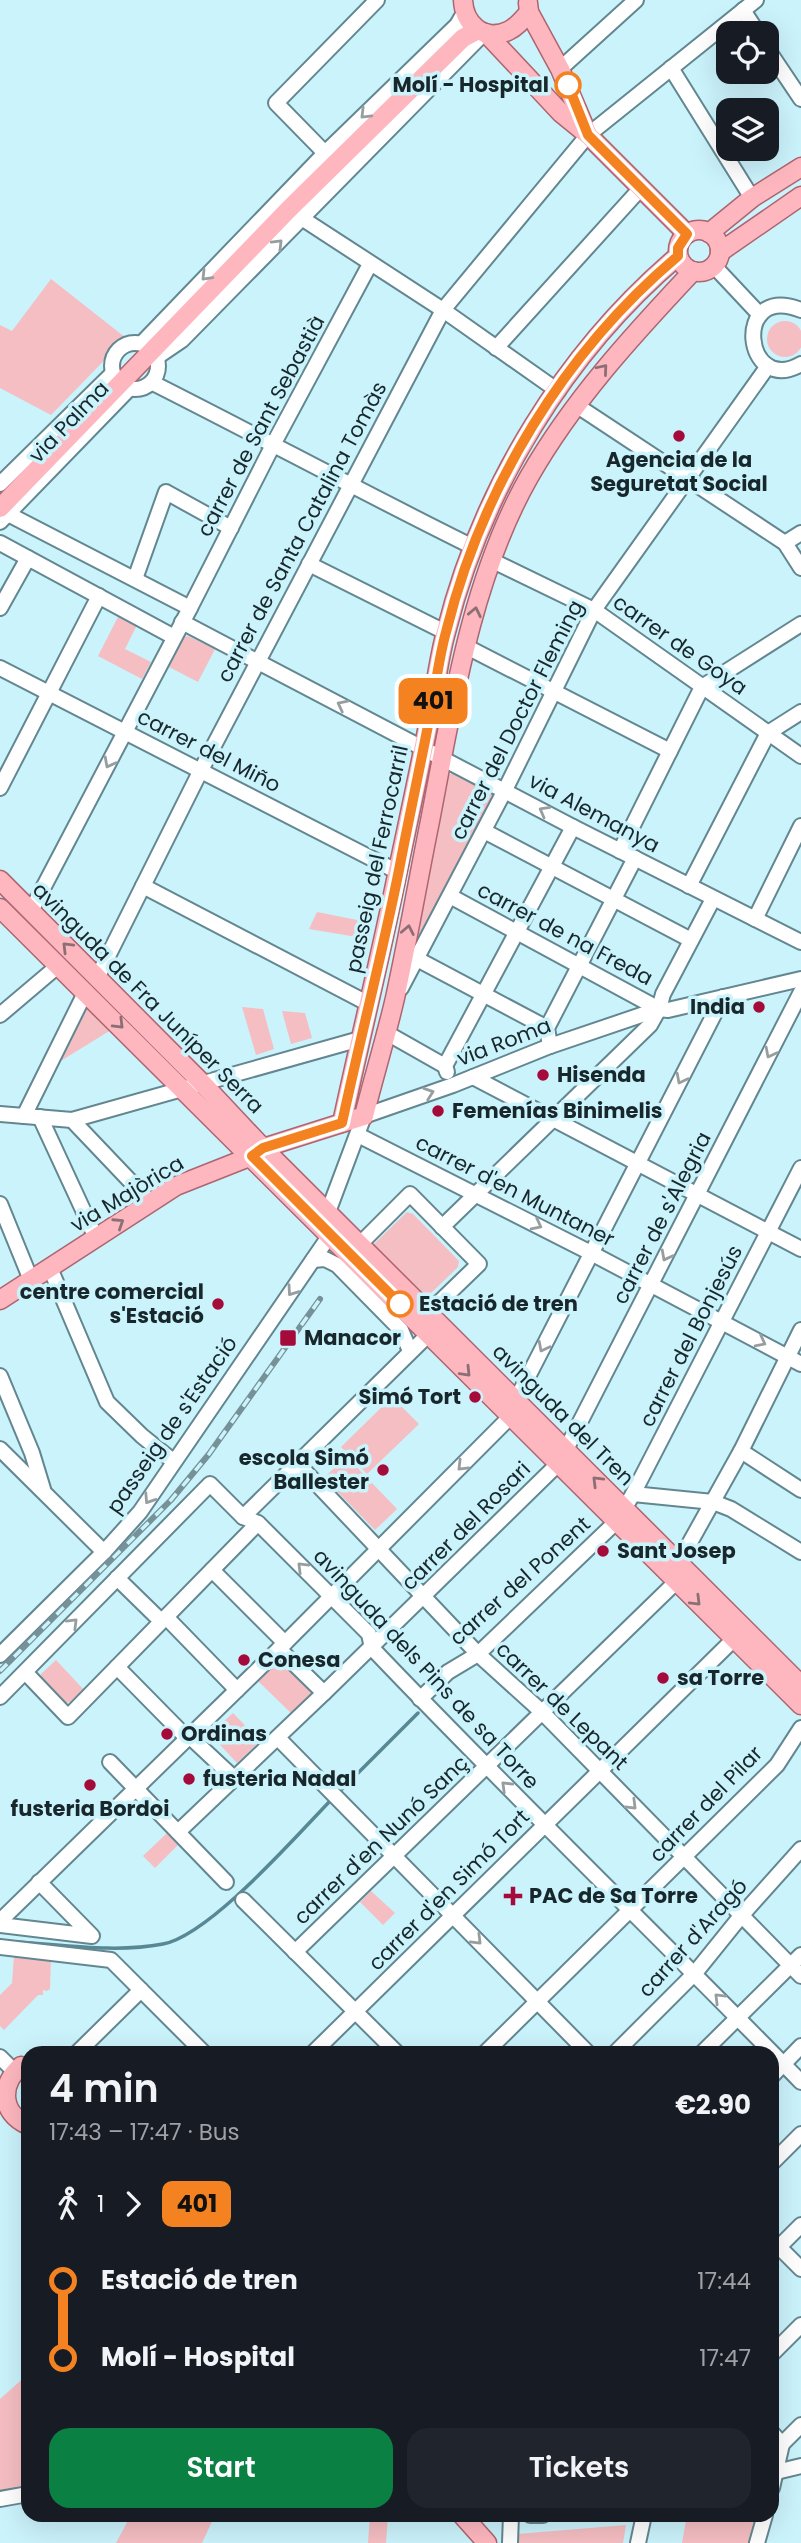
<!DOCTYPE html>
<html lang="en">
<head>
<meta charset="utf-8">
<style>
  :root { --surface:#171b24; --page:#20242c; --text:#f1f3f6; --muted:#9ea1a6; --accent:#0b8043 }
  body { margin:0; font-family:Poppins,sans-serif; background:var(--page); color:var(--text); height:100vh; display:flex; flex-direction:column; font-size:26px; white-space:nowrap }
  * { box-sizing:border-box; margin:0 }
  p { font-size:23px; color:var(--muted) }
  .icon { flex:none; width:38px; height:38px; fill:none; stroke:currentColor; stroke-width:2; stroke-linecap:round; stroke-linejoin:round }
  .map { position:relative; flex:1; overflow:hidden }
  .drawer { position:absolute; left:21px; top:2046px; width:758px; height:476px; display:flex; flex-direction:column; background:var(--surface); border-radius:21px; box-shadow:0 7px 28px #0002 }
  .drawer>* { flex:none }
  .badge { padding:0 14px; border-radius:10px; font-size:24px; line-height:46px }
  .tools { position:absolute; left:716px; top:21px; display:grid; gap:14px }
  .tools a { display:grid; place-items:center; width:63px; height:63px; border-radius:14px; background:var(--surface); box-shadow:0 7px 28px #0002; font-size:35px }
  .map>.badge { position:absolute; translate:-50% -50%; box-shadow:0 0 0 4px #fff }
  .legs { display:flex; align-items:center; gap:10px; height:77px; padding:0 28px; font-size:23px }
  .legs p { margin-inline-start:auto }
  .overview { display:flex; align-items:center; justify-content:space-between; height:119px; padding:0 28px }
  h1 { font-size:38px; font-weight:600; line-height:52px }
  .cta { display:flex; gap:14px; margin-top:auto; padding:14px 28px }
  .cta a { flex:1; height:80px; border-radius:21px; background:var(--accent); color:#fff; font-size:28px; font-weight:600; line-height:80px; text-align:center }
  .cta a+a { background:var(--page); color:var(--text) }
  ul { padding:0 28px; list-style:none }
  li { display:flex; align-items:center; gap:24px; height:77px; font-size:26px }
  li i { display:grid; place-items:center; width:10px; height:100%; margin:0 9px; background:currentColor }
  li i::after { content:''; width:18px; height:18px; margin:-9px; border:5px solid; border-radius:50%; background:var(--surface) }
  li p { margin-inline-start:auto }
  li:first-child i { background:linear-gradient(#0000 50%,currentColor 0) }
  li:last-child i { background:linear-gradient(currentColor 50%,#0000 0) }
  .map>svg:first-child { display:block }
  .green { fill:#f5bec2 }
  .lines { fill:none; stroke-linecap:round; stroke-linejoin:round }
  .stream { stroke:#578894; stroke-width:3.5 }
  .minor-casing { stroke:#638790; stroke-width:18 }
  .major-casing { stroke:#ad6570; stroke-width:21 }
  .minor { stroke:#fff; stroke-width:14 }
  .major { stroke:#feb7bf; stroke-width:18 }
  .rail-casing { stroke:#769298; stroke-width:6 }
  .rail { stroke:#cbf3fc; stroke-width:3.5; stroke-dasharray:10; stroke-linecap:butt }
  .oneway { stroke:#979ea0 }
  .oneway2 { stroke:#8b6f75 }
  .line-1-casing { stroke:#fff; stroke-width:16 }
  .line-1 { stroke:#f58220; stroke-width:10 }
  .stop-1-dot { fill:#fff; stroke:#f58220; stroke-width:3.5 }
  .poi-dot { fill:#a50b3a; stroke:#cbf3fc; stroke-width:2.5 }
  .labels { text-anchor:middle; stroke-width:7; stroke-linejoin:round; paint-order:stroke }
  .stop-label { font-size:21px; font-weight:bold; fill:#18272b; stroke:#cbf3fc; text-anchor:end }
  .street-label { font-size:21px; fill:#18272b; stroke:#cbf3fc }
  .poi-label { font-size:21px; font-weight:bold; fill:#18272b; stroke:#cbf3fc; text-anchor:start }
</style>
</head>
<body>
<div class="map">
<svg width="801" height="2543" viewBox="0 0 801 2543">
  <rect width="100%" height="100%" fill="#cbf3fc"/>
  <g class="green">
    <polygon points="51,279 126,338 51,415 0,388 0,325 12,331"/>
    <circle cx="785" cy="339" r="18"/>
    <polygon points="119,615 137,625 125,649 151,662 142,679 98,656"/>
    <polygon points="188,636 215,649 198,682 169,667 184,637"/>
    <polygon points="453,772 494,794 415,947 447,777"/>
    <polygon points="317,912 372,923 369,939 309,929"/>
    <polygon points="88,1007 111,1030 59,1062"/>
    <polygon points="242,1007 263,1009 274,1049 256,1055"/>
    <polygon points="282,1011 305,1013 312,1038 291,1044"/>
    <polygon points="407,1212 413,1214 459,1261 458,1267 427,1297 373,1245"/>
    <polygon points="392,1397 419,1424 367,1474 341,1447"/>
    <polygon points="346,1456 397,1509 375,1530 324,1478"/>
    <polygon points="279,1658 313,1692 292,1714 257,1680"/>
    <polygon points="56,1660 84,1690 71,1702 65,1703 41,1679 41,1674"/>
    <polygon points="233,1713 260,1741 237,1763 210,1734"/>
    <polygon points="167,1833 178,1845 155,1868 143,1856"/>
    <polygon points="371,1891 395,1913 383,1925 360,1902"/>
    <polygon points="14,1955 51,1957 50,1989 47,1991 43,1990 43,1995 38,1995 4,2030 0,2026 0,1995 12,1983"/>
    <polygon points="28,2374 28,2489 0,2497 0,2399"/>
    <polygon points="131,2515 215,2515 202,2543 116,2543"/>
    <polygon points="370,2515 388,2515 386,2543 368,2543"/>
    <polygon points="687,2515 758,2515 749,2543 682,2543"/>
    <polygon points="626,2525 623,2543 513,2543 517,2534"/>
  </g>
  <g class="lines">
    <g class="stream">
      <polyline points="338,1793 418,1713"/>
      <path d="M18,1942C66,1945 116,1953 163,1944C210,1935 296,1836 332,1799"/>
    </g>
    <g class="minor-casing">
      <g id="minor">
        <polyline points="743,10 758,33"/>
        <polyline points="766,47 801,99"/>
        <polyline points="671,68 752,198"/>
        <polyline points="560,69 636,0"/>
        <polyline points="325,153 276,103 377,0"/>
        <polyline points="303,219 443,310 558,391"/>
        <polyline points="714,266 760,315"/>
        <path d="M801,310C731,282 744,397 801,364"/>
        <circle cx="135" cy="366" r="23"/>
        <polyline points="142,343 325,153 457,25 464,13"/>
        <polyline points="496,348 641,188"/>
        <polyline points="157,357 182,340 484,33"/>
        <path d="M153,383C260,437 366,494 473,547"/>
        <polyline points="576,405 785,543 801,568"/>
        <polyline points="0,484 112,374"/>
        <polyline points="8,514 190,608 31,911"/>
        <polyline points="0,522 130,388"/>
        <polyline points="0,543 174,637"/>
        <polyline points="785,543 801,533"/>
        <polyline points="491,560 594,610 801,756"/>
        <polyline points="309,564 445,632"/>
        <polyline points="135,579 166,492 231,528"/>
        <polyline points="0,608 28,558"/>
        <polyline points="190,608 274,443 370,264"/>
        <polyline points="182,622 573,827 801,942"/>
        <polyline points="467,647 670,751"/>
        <polyline points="0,668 398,872"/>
        <polyline points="0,788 99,596"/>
        <polyline points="484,831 691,940"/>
        <polyline points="620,851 702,687 801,624"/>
        <polyline points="143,886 369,1004"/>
        <polyline points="689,886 768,733 801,712"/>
        <polyline points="450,896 659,1009"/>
        <polyline points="755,919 801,826"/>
        <polyline points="417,959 547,1028"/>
        <polyline points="97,978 201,770 443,310 588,135 756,0"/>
        <polyline points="401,988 505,790 594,610 768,366"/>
        <polyline points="0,1015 59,965"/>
        <polyline points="385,1032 445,1066 447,1072"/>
        <polyline points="550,1046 547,1028 635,858"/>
        <polyline points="445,1066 573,827"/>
        <polyline points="473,1077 801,1249"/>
        <polyline points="0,1114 72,1120 360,1039"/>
        <polyline points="24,1116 86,991"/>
        <polyline points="40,1117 96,1238"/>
        <polyline points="72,1120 151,1203"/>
        <polyline points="358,1135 591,1253 801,1364"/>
        <polyline points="0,1204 31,1280"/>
        <polyline points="321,1220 328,1212 364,1116 453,1085 550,1046 659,1009 668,1010 801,979"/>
        <polyline points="442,1227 650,1025 659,1009 663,994 713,899"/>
        <polyline points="313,1260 325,1259 337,1265 401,1330 410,1351"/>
        <polyline points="50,1268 107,1402 142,1436 173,1461"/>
        <polyline points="0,1376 32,1453 43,1489"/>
        <polyline points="516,1400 723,997"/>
        <polyline points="0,1449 104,1552"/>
        <polyline points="741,1451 801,1490"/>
        <polyline points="297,1463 478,1654 542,1712 801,1976"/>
        <polyline points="633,1494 713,1502 731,1509 801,1552"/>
        <polyline points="243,1517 434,1329"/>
        <path d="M258,1523L369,1634L372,1648C512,1795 659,1937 801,2082"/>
        <polyline points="678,1564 741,1451 801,1330"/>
        <polyline points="212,1570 285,1643"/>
        <polyline points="117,1578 161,1621"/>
        <polyline points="166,1617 237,1690"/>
        <polyline points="0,1655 104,1552 140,1512 330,1235 360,1244 410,1194 479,1264 422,1319"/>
        <polyline points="117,1667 186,1737"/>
        <polyline points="324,1693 559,1463 801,992"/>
        <polyline points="0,1697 210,1484 243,1517 258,1523 68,1717 25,1672"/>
        <polyline points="420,1699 448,1672 478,1654 617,1521 633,1494 801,1168"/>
        <polyline points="188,1735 235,1779"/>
        <polyline points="278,1738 588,2053"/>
        <polyline points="110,1762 226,1882"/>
        <polyline points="178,1832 324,1693 279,1649"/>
        <polyline points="243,1900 397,2053"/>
        <polyline points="0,1921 279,1649 510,1417"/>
        <polyline points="0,1925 92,1936 39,1882"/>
        <polyline points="0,1947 111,1960 204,2053"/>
        <polyline points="295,1952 677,1581"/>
        <polyline points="77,2053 141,1990"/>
        <polyline points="313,2053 734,1639"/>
        <polyline points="485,2053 777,1765 801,1728"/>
        <polyline points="615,2053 695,1973 741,1916 801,1849"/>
        <polyline points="702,2053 801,1955"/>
        <polyline points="0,2057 9,2066"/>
        <polyline points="772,2076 801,2046"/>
        <polyline points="772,2163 801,2134"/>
        <polyline points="772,2240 801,2269"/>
        <polyline points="772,2254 801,2225"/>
        <polyline points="772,2354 801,2325"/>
        <polyline points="772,2433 782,2444 772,2488"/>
        <polyline points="782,2444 801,2425"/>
        <polyline points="772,2473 801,2466"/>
        <polyline points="0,2499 28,2494"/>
        <polyline points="530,2515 543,2515"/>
        <polyline points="510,2543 511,2515"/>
        <polyline points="638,2543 644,2515"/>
        <polyline points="757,2543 765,2515"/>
      </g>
    </g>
    <g class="major-casing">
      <g id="major">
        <path d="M463,0C464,24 484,42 508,31C517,27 523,19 529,12L528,3"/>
        <polyline points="529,12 560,69 588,135"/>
        <polyline points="486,33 561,113 588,135 687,234"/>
        <circle cx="699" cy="251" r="21"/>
        <polyline points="709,233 752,198 801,167"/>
        <polyline points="720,252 801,196"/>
        <polyline points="0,508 289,209 463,38 478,30"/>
        <polyline points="0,880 201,1082 263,1148 801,1685"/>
        <polyline points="0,908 801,1705"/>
        <path d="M342,1123C360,1039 381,955 398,870C409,817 421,763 431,710C436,684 439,657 446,632C482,488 565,352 678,256"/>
        <path d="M0,1300L176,1186L252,1156L263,1148L364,1116C374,1076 386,1037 395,998C408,939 418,880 430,821C452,707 471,579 529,477C573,400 632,336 693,271"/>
        <path d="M21,2066C0,2084 0,2113 28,2125"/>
        <polyline points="462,2515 487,2543"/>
      </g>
    </g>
    <use href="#minor" class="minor"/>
    <use href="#major" class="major"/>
    <g class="rail-casing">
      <polyline id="rail" points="0,1671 171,1500 209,1454 320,1299"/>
    </g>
    <use href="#rail" class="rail"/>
  </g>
  <defs><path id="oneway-chevron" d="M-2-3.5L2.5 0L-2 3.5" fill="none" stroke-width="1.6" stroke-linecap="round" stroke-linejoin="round" transform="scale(1.75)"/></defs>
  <g class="oneway">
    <use href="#oneway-chevron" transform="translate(365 114) rotate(135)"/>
    <use href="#oneway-chevron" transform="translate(278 244) rotate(-45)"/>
    <use href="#oneway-chevron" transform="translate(206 276) rotate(134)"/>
    <use href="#oneway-chevron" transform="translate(342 705) rotate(-153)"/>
    <use href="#oneway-chevron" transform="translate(109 763) rotate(118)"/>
    <use href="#oneway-chevron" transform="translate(544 811) rotate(-151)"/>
    <use href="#oneway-chevron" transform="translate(770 1053) rotate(117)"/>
    <use href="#oneway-chevron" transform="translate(681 1079) rotate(117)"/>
    <use href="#oneway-chevron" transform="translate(429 1093) rotate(-19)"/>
    <use href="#oneway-chevron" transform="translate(537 1225) rotate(27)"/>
    <use href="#oneway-chevron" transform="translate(666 1256) rotate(118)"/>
    <use href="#oneway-chevron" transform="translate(292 1291) rotate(125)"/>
    <use href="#oneway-chevron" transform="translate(761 1342) rotate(27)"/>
    <use href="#oneway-chevron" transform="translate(543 1347) rotate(117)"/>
    <use href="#oneway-chevron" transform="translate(462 1466) rotate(135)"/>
    <use href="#oneway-chevron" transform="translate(149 1499) rotate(123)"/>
    <use href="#oneway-chevron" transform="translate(302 1567) rotate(-135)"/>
    <use href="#oneway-chevron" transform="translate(73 1623) rotate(-45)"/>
    <use href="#oneway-chevron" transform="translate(506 1786) rotate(-136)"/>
    <use href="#oneway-chevron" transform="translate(632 1805) rotate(45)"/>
    <use href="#oneway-chevron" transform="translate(477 1940) rotate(45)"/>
    <use href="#oneway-chevron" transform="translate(719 1998) rotate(-135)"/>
  </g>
  <g class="oneway2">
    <use href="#oneway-chevron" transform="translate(603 369) rotate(-50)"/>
    <use href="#oneway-chevron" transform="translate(475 612) rotate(-78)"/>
    <use href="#oneway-chevron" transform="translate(408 930) rotate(-79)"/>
    <use href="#oneway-chevron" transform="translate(67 947) rotate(-135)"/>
    <use href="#oneway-chevron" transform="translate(119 1024) rotate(45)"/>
    <use href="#oneway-chevron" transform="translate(119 1223) rotate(-33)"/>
    <use href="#oneway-chevron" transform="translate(466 1372) rotate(46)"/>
    <use href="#oneway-chevron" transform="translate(597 1481) rotate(-135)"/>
    <use href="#oneway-chevron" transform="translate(696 1601) rotate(45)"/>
  </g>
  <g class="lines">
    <g class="line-1-casing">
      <path id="line-1" d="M400,1304L252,1156L263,1148L342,1123C360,1039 382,955 399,870C409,817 421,763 431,710C436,684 439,657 446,632C482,487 564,352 678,256V248L687,234L588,135L568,85"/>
    </g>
    <use href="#line-1" class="line-1"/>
  </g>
  <g class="stop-1-dot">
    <circle cx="568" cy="85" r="12"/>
    <circle cx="400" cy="1304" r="12"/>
  </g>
  <g class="poi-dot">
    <circle cx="679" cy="436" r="7"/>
    <circle cx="759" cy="1007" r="7"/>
    <circle cx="543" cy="1075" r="7"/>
    <circle cx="438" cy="1111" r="7"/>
    <circle cx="218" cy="1304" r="7"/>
    <rect x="279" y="1329" width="18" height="18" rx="3.5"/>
    <circle cx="475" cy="1397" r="7"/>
    <circle cx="383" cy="1470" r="7"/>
    <circle cx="603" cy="1551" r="7"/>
    <circle cx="244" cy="1660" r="7"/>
    <circle cx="663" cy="1678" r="7"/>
    <circle cx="167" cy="1734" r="7"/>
    <circle cx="189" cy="1779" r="7"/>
    <circle cx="90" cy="1785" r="7"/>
    <path d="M509.5 1885.5h7v7h7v7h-7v7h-7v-7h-7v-7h7z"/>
  </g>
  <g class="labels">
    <g class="stop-label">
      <text x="549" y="92">Molí - Hospital</text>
      <text x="419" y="1311" text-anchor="start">Estació de tren</text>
    </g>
    <g class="street-label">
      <text transform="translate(69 422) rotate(-46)" y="7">via Palma</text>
      <text transform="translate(261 426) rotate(-62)" y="7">carrer de Sant Sebastià</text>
      <text transform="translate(302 532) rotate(-62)" y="7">carrer de Santa Catalina Tomàs</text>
      <text transform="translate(680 645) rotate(35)" y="7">carrer de Goya</text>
      <text transform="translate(517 720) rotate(-63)" y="7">carrer del Doctor Fleming</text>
      <text transform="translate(209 751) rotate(27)" y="7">carrer del Miño</text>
      <text transform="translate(594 813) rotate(28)" y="7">via Alemanya</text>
      <text transform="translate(377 859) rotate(-78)" y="7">passeig del Ferrocarril</text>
      <text transform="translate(565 934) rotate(28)" y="7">carrer de na Freda</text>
      <text transform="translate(148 998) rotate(45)" y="7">avinguda de Fra Juníper Serra</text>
      <text transform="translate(504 1042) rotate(-21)" y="7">via Roma</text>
      <text transform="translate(515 1191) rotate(27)" y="7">carrer d'en Muntaner</text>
      <text transform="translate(127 1194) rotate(-31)" y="7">via Majòrica</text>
      <text transform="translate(662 1218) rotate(-63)" y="7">carrer de s'Alegria</text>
      <text transform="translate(691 1336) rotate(-63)" y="7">carrer del Bonjesús</text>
      <text transform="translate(563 1415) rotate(45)" y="7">avinguda del Tren</text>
      <text transform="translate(172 1425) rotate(-55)" y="7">passeig de s'Estació</text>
      <text transform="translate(466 1526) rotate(-45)" y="7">carrer del Rosari</text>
      <text transform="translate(520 1581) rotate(-42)" y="7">carrer del Ponent</text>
      <text transform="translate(426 1669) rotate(47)" y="7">avinguda dels Pins de sa Torre</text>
      <text transform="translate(562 1706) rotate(44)" y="7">carrer de Lepant</text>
      <text transform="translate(706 1804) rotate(-46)" y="7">carrer del Pilar</text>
      <text transform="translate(381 1840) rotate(-44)" y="7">carrer d'en Nunó Sanç</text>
      <text transform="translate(449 1890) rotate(-45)" y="7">carrer d'en Simó Tort</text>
      <text transform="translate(693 1938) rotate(-48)" y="7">carrer d'Aragó</text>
    </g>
    <g class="poi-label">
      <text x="679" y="467" text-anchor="middle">Agencia de la<tspan x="679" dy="24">Seguretat Social</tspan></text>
      <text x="745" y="1014" text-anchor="end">India</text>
      <text x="557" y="1082">Hisenda</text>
      <text x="452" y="1118">Femenías Binimelis</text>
      <text x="204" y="1299" text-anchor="end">centre comercial<tspan x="204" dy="24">s'Estació</tspan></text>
      <text x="304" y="1345">Manacor</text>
      <text x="461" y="1404" text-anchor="end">Simó Tort</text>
      <text x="369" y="1465" text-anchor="end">escola Simó<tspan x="369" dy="24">Ballester</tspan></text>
      <text x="617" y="1558">Sant Josep</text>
      <text x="258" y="1667">Conesa</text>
      <text x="677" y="1685">sa Torre</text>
      <text x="181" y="1741">Ordinas</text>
      <text x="203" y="1786">fusteria Nadal</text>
      <text x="90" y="1816" text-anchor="middle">fusteria Bordoi</text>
      <text x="529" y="1903">PAC de Sa Torre</text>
    </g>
  </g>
</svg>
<div class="tools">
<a><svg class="icon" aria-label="locate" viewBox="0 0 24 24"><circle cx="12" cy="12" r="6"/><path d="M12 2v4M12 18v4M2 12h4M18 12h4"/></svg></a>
<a><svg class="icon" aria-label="layers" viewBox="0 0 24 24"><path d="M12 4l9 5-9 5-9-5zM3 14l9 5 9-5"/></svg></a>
</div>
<b class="badge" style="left:433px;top:701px;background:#f58220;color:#111">401</b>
<section class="drawer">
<div class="overview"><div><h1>4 min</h1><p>17:43 – 17:47 · Bus</p></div><b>€2.90</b></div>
<div class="legs"><svg class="icon" aria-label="walk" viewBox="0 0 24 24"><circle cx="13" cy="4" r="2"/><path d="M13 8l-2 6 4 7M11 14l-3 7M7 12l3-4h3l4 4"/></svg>1<svg class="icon" aria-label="forward" viewBox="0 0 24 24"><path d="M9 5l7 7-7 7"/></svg><b class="badge" style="background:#f58220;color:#111">401</b></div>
<ul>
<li><i style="color:#f58220"></i><b>Estació de tren</b><p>17:44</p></li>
<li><i style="color:#f58220"></i><b>Molí - Hospital</b><p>17:47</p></li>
</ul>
<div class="cta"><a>Start</a><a>Tickets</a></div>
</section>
</div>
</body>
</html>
